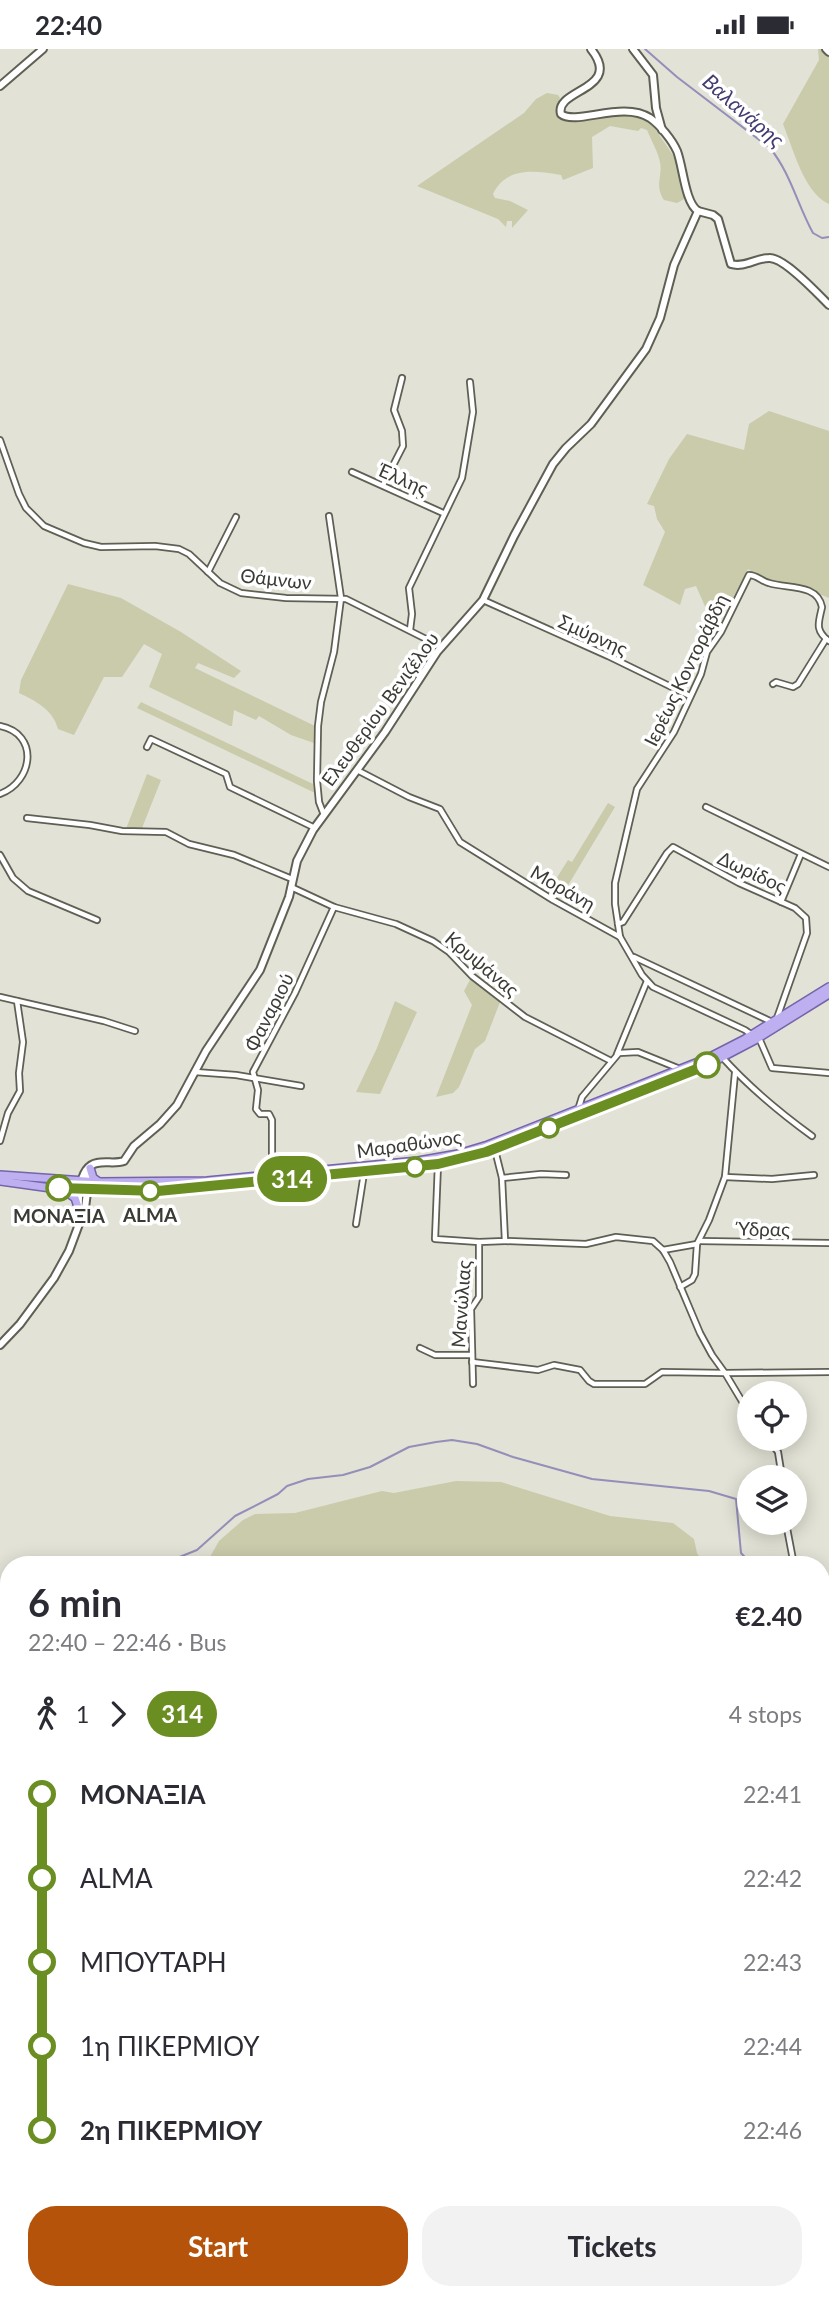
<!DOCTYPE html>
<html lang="en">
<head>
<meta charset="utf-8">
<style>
  :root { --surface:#fff; --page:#f2f2f3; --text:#2b2b33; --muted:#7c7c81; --accent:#b45309 }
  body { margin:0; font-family:Lato,sans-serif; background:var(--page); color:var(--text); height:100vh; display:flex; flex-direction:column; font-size:26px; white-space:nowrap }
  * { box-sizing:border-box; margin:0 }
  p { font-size:23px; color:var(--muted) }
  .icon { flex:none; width:38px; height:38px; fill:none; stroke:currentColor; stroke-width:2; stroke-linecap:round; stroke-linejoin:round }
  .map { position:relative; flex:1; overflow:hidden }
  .panel { position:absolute; left:0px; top:1507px; width:830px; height:744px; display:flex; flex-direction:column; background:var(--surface); border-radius:28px 28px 0 0; box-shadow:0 4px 18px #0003 }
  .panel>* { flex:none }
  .badge { padding:0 14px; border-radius:23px; font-size:24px; line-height:46px }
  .fabs { position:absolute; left:737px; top:1332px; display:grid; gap:14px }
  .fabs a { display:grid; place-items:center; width:70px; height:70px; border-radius:50%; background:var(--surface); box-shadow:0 4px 18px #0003; font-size:35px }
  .map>.badge { position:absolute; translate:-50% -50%; box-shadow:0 0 0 4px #fff }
  .legs { display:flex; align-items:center; gap:10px; height:77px; padding:0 28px; font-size:23px }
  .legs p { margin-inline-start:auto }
  .overview { display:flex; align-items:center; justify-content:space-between; height:119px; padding:0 28px }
  h1 { font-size:38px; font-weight:700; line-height:52px }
  .primary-button { display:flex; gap:14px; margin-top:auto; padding:14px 28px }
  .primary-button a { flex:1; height:80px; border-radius:28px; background:var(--accent); color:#fff; font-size:28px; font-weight:700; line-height:80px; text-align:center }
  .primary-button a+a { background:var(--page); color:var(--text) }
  ul { padding:0 28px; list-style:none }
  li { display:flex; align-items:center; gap:24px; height:84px; font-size:26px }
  li i { display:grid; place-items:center; width:10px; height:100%; margin:0 9px; background:currentColor }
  li i::after { content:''; width:18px; height:18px; margin:-9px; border:5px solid; border-radius:50%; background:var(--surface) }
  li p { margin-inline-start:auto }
  li:first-child i { background:linear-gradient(#0000 50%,currentColor 0) }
  li:last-child i { background:linear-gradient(currentColor 50%,#0000 0) }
  .status { display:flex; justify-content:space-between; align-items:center; height:49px; padding:0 35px; background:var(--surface); direction:ltr }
  .status svg { height:19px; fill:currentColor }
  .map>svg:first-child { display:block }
  .green { fill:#cacbab }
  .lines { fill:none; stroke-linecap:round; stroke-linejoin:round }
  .stream { stroke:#948eb9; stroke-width:2 }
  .minor-casing { stroke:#5f5f54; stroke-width:8 }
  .tertiary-casing { stroke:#5f5f54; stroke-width:10 }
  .secondary-casing { stroke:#5f5f54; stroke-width:10 }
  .primary-casing { stroke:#7464aa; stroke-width:10 }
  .minor { stroke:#fff; stroke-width:4.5 }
  .tertiary { stroke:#fff; stroke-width:6 }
  .secondary { stroke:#fff; stroke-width:6 }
  .primary { stroke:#beaff1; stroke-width:7 }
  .line-1-casing { stroke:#fff; stroke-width:16 }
  .line-1 { stroke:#6b8e23; stroke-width:10 }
  .stop-1-dot { fill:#fff; stroke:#6b8e23; stroke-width:3.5 }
  .labels { text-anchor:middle; stroke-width:7; stroke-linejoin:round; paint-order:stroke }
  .street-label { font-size:19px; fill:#3b3b36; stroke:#fff }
  .stop-label { font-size:19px; font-weight:bold; fill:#3b3b36; stroke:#fff }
  .water-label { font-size:21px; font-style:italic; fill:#453971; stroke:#fff }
</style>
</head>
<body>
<div class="status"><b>22:40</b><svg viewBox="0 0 49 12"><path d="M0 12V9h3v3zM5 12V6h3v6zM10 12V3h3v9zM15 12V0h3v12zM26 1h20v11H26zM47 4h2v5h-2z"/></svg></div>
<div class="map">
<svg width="829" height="2249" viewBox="0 0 829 2249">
  <rect width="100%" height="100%" fill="#e2e2d6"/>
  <g class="green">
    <path d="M818,0H829V155C804,144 793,99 783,75L819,11Z"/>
    <path d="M547,44L558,46L560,49L556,59L562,70L622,65L649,71L677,112L686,149L677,154L664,151C654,135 663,128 660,113C658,103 651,91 647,81L641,79L638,82L610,77L592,88L593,119L563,131L561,126C536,122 506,117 493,145L495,149L510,152L528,161L512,179V172H507L506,178L498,170L417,137L524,64L536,50Z"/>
    <polygon points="769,362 829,382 829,549 802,538 765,531 748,520 723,568 712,573 696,537 685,540 680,556 643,536 665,483 657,470 654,457 647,455 669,410 687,385 744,401 749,375"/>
    <path d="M68,535L121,549L181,583L241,622L234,629L198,614L195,619L315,677L314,694L291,686L259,667L256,671L234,661L232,677H230L149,638L162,605L144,595L122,628H104L74,686L58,680C53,661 36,652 19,644L21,631Z"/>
    <polygon points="141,653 313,735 315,744 137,659"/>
    <polygon points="147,725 161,731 142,779 126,780"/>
    <polygon points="608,754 615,758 558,853 546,846 568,811 572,813"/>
    <polygon points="471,929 500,953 485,992 475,1000 459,1038 453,1044 436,1048 472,956 464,942"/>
    <polygon points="395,952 417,963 380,1045 356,1043 377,999"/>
    <polygon points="456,1432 501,1433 610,1467 673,1474 694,1490 697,1504 704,1515 206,1515 219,1492 243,1471 255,1465 295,1464 382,1442 394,1444"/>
    <polygon points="9,1884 9,1959 0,1957 0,1886"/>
  </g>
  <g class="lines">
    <g class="stream">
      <path d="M645,0L677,28L770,99C791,125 797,155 813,184L822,189L829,188"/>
      <polyline points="168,1516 177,1509 197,1501 235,1467 278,1445 287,1437 308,1430 343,1426 370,1418 409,1398 436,1393 452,1391 477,1395 513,1408 592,1430 709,1442 736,1450 741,1504 752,1516"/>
      <polyline points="0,1579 9,1576"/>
      <polyline points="821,1601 829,1609"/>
    </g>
    <g class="minor-casing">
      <g id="minor">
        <polyline points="0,391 19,445 26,459 44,477 84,494 101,498 155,497 179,500 189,505 220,534 241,544 286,549 346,550 442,598"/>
        <polyline points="352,423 443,464"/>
        <polyline points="383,436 403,397 402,382 394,361 402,329"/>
        <polyline points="208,523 236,468"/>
        <polyline points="483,551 608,607 690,647"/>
        <polyline points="410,581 412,565 409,539 462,429 473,363 470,333"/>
        <polyline points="773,635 776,633 793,638 798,635 826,590"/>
        <path d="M0,677C40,685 33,733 0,745"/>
        <polyline points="147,698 151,690 226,725 230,738 315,779"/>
        <polyline points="357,721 409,748 440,760 460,793 553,851 620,888 642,926 653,938 745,981 752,986"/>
        <polyline points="706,758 829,818"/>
        <polyline points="324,766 319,753 317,732 318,677 321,653 334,603 341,549 329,467"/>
        <polyline points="27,769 90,776 122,782 166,783 189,795 234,806 292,830"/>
        <polyline points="0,806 13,829 28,842 97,871"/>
        <polyline points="291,838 334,858 396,875 433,892 449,903 472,927 525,968 611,1012"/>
        <polyline points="781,853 801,805"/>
        <polyline points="618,875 623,873 667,804 673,798 739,834 795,859 806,869 807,884 777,969"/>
        <path d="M620,888L615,855V834L637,740L674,683L701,625L707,603L721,583L749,526C757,526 761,532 769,534C787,540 817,534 822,558C819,573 814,581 829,592"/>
        <polyline points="634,908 772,973"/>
        <polyline points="0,948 104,972 135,982"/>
        <polyline points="759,989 772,1019 829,1024"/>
        <polyline points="617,1005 647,932"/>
        <path d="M722,1008C749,1038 779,1063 812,1087"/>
        <polyline points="195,1023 236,1026 301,1037"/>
        <polyline points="578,1061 582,1048 619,1004 638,1003 680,1020"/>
        <polyline points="0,1092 8,1064 20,1042 19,1024 23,993 17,952"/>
        <polyline points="438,1115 435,1190 479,1193"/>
        <polyline points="272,1116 272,1071 269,1065 260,1065 256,1060 258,1041 253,1023 295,944 334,858"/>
        <polyline points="272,1116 287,1123"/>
        <polyline points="258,1125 272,1116"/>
        <polyline points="725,1128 772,1130 814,1126"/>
        <polyline points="502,1129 541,1125 566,1126"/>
        <polyline points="356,1175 364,1124"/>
        <polyline points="505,1192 586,1195 616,1188 653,1192 663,1201 670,1213 700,1284 712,1306 725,1324 829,1323"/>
        <polyline points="699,1192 829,1194"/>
        <polyline points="663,1201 697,1195"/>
        <polyline points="680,1238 692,1231 695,1225 697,1195 709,1171 725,1128 735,1024"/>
        <polyline points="420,1299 435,1306 471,1306"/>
        <polyline points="472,1313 538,1321 554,1316 580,1321 589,1332 594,1335 645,1335 662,1323 725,1324 749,1364"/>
        <polyline points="473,1335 471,1260 479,1248 479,1193 505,1192 502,1129 495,1101"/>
        <polyline points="768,1390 778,1403 782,1428"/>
        <polyline points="786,1474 794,1516"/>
        <polyline points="0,1652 9,1648"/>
        <polyline points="821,1801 829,1805"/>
        <polyline points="0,2147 9,2151"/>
        <polyline points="0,2205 9,2191"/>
      </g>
    </g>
    <g class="tertiary-casing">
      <g id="tertiary">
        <polyline points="633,0 653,26 656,59 662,81"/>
        <polyline points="826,0 829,3"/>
        <polyline points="0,37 43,0"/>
        <path d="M698,162L713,166L718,170L731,215C744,219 756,209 769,209C784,208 818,245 829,256"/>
        <polyline points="132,2249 172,2242"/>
      </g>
    </g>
    <g class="secondary-casing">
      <g id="secondary">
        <path d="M80,1174C78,1158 76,1118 97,1114C106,1112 115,1115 124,1112L134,1097L160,1075L177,1056L206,1002L260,921L289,848L297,812L313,781L385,683L437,603L483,551L514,487L553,415L566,399L591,375L646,300L660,269L674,216L698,162C685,154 683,117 677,102C672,91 660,76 650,69C623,51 576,77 561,65C554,40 624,41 591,0"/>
        <polyline points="0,1296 20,1275 54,1229 69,1202 85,1159 90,1120"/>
        <polyline points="821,1851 829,1835"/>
        <polyline points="734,2242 735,2249"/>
      </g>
    </g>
    <g class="primary-casing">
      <g id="primary">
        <polyline points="90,1119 93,1129 99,1133"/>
        <polyline points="0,1126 99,1133 207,1132 418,1112 458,1105 488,1096 706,1010 745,990 829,938"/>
        <polyline points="0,1132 58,1140 146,1143 419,1118 459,1111 495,1100 715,1012 755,991 829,945"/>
        <polyline points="65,1142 75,1149 79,1161"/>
      </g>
    </g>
    <use href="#minor" class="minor"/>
    <use href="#tertiary" class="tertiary"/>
    <use href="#secondary" class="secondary"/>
    <use href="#primary" class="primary"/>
  </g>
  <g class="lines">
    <g class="line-1-casing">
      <polyline id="line-1" points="59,1139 158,1142 438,1115 486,1103 707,1016"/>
    </g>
    <use href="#line-1" class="line-1"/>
  </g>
  <g class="stop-1-dot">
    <circle cx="707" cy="1016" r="12"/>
    <circle cx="549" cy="1079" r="9"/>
    <circle cx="415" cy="1118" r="9"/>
    <circle cx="59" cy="1139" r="12"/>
    <circle cx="150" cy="1142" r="9"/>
  </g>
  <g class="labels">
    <g class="street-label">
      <text transform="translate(403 430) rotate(24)" y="7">Έλλης</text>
      <text transform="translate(276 530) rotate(6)" y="7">Θάμνων</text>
      <text transform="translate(593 586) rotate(24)" y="7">Σμύρνης</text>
      <text transform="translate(686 621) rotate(-64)" y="7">Ιερέως Κοντοράβδη</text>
      <text transform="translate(380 660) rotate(-54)" y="7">Ελευθερίου Βενιζέλου</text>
      <text transform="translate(752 823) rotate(25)" y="7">Δωρίδος</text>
      <text transform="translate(563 839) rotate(30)" y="7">Μοράνη</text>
      <text transform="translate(482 915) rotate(40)" y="7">Κρυψάνας</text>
      <text transform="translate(269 963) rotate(-63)" y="7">Φαναριού</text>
      <text transform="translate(409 1095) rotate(-8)" y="7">Μαραθώνος</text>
      <text transform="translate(764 1180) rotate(1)" y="7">Ύδρας</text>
      <text transform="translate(461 1255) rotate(-86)" y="7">Μανώλιας</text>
    </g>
    <g class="stop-label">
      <text x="150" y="1173">ALMA</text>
      <text x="59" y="1174">ΜΟΝΑΞΙΑ</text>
    </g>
    <g class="water-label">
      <text transform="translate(743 62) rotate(41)" y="7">Βαλανάρης</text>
    </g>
  </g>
</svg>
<div class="fabs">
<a><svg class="icon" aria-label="locate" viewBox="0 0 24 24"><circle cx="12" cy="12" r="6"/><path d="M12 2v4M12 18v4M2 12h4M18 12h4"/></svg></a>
<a><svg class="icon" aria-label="layers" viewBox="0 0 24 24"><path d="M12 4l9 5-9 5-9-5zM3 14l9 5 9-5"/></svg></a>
</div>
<b class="badge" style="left:292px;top:1130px;background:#6b8e23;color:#fff">314</b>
<section class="panel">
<div class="overview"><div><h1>6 min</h1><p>22:40 – 22:46 · Bus</p></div><b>€2.40</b></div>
<div class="legs"><svg class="icon" aria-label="walk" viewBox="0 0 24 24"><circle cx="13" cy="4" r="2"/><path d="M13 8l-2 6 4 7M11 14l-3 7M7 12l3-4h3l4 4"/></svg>1<svg class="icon" aria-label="forward" viewBox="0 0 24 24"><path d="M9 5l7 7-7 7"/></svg><b class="badge" style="background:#6b8e23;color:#fff">314</b><p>4 stops</p></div>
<ul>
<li><i style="color:#6b8e23"></i><b>ΜΟΝΑΞΙΑ</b><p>22:41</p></li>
<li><i style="color:#6b8e23"></i><span>ALMA</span><p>22:42</p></li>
<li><i style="color:#6b8e23"></i><span>ΜΠΟΥΤΑΡΗ</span><p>22:43</p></li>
<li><i style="color:#6b8e23"></i><span>1η ΠΙΚΕΡΜΙΟΥ</span><p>22:44</p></li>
<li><i style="color:#6b8e23"></i><b>2η ΠΙΚΕΡΜΙΟΥ</b><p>22:46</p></li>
</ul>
<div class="primary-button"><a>Start</a><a>Tickets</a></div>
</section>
</div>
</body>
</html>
